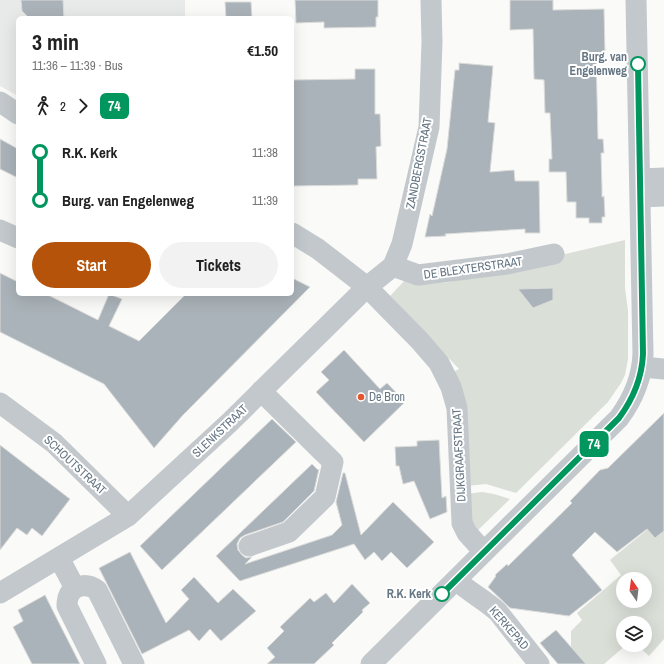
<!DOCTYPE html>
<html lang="en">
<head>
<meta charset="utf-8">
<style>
  :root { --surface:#fff; --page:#f2f2f2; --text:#222; --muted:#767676; --accent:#b45309 }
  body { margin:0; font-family:"Archivo Narrow",sans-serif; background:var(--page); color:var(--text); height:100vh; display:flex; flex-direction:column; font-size:15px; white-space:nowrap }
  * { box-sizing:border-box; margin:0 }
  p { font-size:13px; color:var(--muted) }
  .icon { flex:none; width:22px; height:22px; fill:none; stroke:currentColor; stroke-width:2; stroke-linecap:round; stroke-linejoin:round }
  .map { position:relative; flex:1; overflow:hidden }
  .sheet { position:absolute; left:16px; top:16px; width:278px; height:280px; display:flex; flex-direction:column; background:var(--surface); border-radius:6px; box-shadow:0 4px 16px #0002 }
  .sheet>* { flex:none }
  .badge { padding:0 8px; border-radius:6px; font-size:14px; line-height:26px }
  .needle { width:26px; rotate:346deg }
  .tools { position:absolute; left:616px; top:572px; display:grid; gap:8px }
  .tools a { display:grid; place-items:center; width:36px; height:36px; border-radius:50%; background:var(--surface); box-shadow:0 4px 16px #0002; font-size:20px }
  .map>.badge { position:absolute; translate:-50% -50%; box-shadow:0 0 0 2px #fff }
  .legs { display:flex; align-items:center; gap:6px; height:44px; padding:0 16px; font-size:13px }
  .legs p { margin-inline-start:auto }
  .summary { display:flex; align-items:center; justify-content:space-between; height:68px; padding:0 16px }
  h1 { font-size:22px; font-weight:700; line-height:30px }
  .button { display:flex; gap:8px; margin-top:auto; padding:8px 16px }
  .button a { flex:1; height:46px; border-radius:24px; background:var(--accent); color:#fff; font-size:16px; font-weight:700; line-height:46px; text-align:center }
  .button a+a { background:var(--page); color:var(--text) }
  ul { padding:0 16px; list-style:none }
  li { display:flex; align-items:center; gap:14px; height:48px; font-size:15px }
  li i { display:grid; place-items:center; width:6px; height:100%; margin:0 5px; background:currentColor }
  li i::after { content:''; width:10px; height:10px; margin:-5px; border:3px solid; border-radius:50%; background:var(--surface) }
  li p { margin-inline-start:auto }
  li:first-child i { background:linear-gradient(#0000 50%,currentColor 0) }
  li:last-child i { background:linear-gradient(currentColor 50%,#0000 0) }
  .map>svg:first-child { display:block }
  .built { fill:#e8e9e9 }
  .green { fill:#dadfd7; fill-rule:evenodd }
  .building { fill:#aab3b9; stroke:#dcdcda }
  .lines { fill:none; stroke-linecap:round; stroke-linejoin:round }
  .minor { stroke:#c3c8cc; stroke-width:21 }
  .line-1-casing { stroke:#fff; stroke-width:9 }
  .line-1 { stroke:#00965e; stroke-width:6 }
  .stop-1-dot { fill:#fff; stroke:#00965e; stroke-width:2 }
  .poi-dot { fill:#e4572e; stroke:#fff; stroke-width:1.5 }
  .labels { text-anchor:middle; stroke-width:4; stroke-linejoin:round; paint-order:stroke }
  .stop-label { font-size:12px; font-weight:bold; fill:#657683; stroke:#fff; text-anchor:end }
  .street-label { font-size:12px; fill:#657683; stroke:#fff }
  .poi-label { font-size:12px; fill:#657683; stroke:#fff; text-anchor:start }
</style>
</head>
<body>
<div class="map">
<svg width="664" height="664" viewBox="0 0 664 664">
  <rect width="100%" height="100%" fill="#fafaf8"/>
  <polygon class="built" points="0,0 185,0 185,18 18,18 18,96 0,86"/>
  <g class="green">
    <polygon points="625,240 625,288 628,311 628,359 625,375 621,383 608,402 516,493 486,484 467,486 453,372 459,369 390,296 406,279 426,284 451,282 455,276 557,256"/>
    <polygon points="482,492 494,494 510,499 476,532 473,529 467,494"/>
    <path d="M664,516V639L649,656L637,645H645V623H623V645H626L604,664H565L571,649V631L582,620L577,613L621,575L610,560ZM623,579H645V601H623Z"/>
  </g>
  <g class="building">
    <polygon points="21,0 63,0 64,18 29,18 22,11"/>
    <polygon points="295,0 378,0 378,17 376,17 376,27 324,28 324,22 296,23"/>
    <polygon points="510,0 553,0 553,10 604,9 605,53 596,53 598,139 603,139 604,153 601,153 602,188 602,197 604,196 605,217 602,217 602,223 589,223 589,218 576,218 576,202 567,202 566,172 549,172 549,159 552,159 550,113 545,113 544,80 534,79 533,29 510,30"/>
    <polygon points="225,2 251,2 252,18 226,18"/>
    <polygon points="459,63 493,66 488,122 495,123 490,172 514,170 515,181 539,181 540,233 525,233 525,229 445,234 446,236 425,237 430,214 432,216 447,149 455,70 459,70"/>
    <polygon points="355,69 375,69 375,114 380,114 381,146 376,147 377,179 358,179 358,185 292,186 292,80 355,79"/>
    <polygon points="0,139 18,149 18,178 0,169"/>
    <polygon points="0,273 18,282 18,294 46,294 98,320 109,294 122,299 109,326 139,341 186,294 292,294 292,278 310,287 183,415 154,448 104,384 0,332"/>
    <polygon points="553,288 553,300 533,308 518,289"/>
    <polygon points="344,350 380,389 387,383 405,402 364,442 316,392 329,380 321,372"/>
    <polygon points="664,413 664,531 655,538 647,529 617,552 595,532 572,555 602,590 569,616 510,608 488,587 496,576 495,575 507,564 508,566 572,503 570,501 600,470 608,468"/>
    <polygon points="272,419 296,442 162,570 140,546"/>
    <polygon points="439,440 442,498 446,496 447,512 430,519 414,481 403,484 399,466 396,466 395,447 417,446 417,441"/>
    <polygon points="0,445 70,499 42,536 32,528 27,535 17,528 0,550"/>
    <polygon points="312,464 318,470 319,469 314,491 283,522 245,535 240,538 237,544 238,550 242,555 246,558 252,557 245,564 332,535 342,525 336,502 343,473 345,473 361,535 393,502 434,542 407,568 391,552 382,561 374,552 365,560 354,544 240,581 216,556"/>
    <polygon points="130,552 166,623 189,599 181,590 194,577 218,603 233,589 256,611 221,641 210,629 199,641 189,630 142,654 99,568"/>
    <polygon points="352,584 370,603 362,610 363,612 332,643 334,645 314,664 267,664 275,657 267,648 284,631 280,627 310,598 314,602 326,593 334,603"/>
    <polygon points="45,595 53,611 80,664 32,664 13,627 23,621 18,610"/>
    <polygon points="556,630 586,664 558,664 540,643"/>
  </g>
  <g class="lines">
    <g class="minor">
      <polyline points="0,102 18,114"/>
      <polyline points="641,179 664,178"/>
      <polyline points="641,197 664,196"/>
      <polyline points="0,230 18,238"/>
      <polyline points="292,233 318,249 367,287 420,341 439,363 451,387 457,408 462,523 467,533 484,552"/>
      <polyline points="393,266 418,275 507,264 554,254"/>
      <polyline points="643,367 664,369"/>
      <polyline points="0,403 54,443 128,516"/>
      <polyline points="249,546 289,532 325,497 333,462 261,391"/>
      <path d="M59,558L75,588C83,584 90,585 97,590L134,664"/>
      <path d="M456,580C469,592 485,600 498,612L539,664"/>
      <path d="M75,588C69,592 67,598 67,606L96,664"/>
      <polyline points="0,593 128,516 229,423 367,287 393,266 402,244 429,127 432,42 431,0"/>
      <path d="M371,664L619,418C633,399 642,379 643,354L636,0"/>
    </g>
  </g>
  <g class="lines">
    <g class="line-1-casing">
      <path id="line-1" d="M442,594L619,418C633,399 642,378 643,354L638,64"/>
    </g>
    <use href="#line-1" class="line-1"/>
  </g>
  <g class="stop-1-dot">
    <circle cx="638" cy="64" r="7"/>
    <circle cx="442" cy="594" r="7"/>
  </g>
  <circle class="poi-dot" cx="361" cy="397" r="4"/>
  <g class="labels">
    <g class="stop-label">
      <text x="627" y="61">Burg. van<tspan x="627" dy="14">Engelenweg</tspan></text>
      <text x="431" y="598">R.K. Kerk</text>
    </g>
    <g class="street-label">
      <text transform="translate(419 163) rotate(-79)" y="4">ZANDBERGSTRAAT</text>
      <text transform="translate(473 268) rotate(-8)" y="4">DE BLEXTERSTRAAT</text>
      <text transform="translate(220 431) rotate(-43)" y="4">SLENKSTRAAT</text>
      <text transform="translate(459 455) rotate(-93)" y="4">DIJKGRAAFSTRAAT</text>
      <text transform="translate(75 465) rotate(43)" y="4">SCHOUTSTRAAT</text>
      <text transform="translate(509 628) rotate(49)" y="4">KERKEPAD</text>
    </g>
    <g class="poi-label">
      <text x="369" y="401">De Bron</text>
    </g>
  </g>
</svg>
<div class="tools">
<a><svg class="needle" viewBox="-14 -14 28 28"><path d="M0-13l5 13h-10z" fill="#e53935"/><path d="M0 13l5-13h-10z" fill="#767676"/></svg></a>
<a><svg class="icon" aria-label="layers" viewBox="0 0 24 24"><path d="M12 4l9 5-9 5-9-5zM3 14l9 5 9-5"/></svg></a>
</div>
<b class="badge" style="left:594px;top:444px;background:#00965e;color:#fff">74</b>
<section class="sheet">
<div class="summary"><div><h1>3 min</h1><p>11:36 – 11:39 · Bus</p></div><b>€1.50</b></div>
<div class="legs"><svg class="icon" aria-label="walk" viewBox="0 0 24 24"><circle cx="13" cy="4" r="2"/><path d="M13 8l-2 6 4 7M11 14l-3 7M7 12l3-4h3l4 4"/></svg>2<svg class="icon" aria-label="forward" viewBox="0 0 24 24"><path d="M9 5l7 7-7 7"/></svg><b class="badge" style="background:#00965e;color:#fff">74</b></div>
<ul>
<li><i style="color:#00965e"></i><b>R.K. Kerk</b><p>11:38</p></li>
<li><i style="color:#00965e"></i><b>Burg. van Engelenweg</b><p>11:39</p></li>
</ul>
<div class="button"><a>Start</a><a>Tickets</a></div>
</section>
</div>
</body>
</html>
